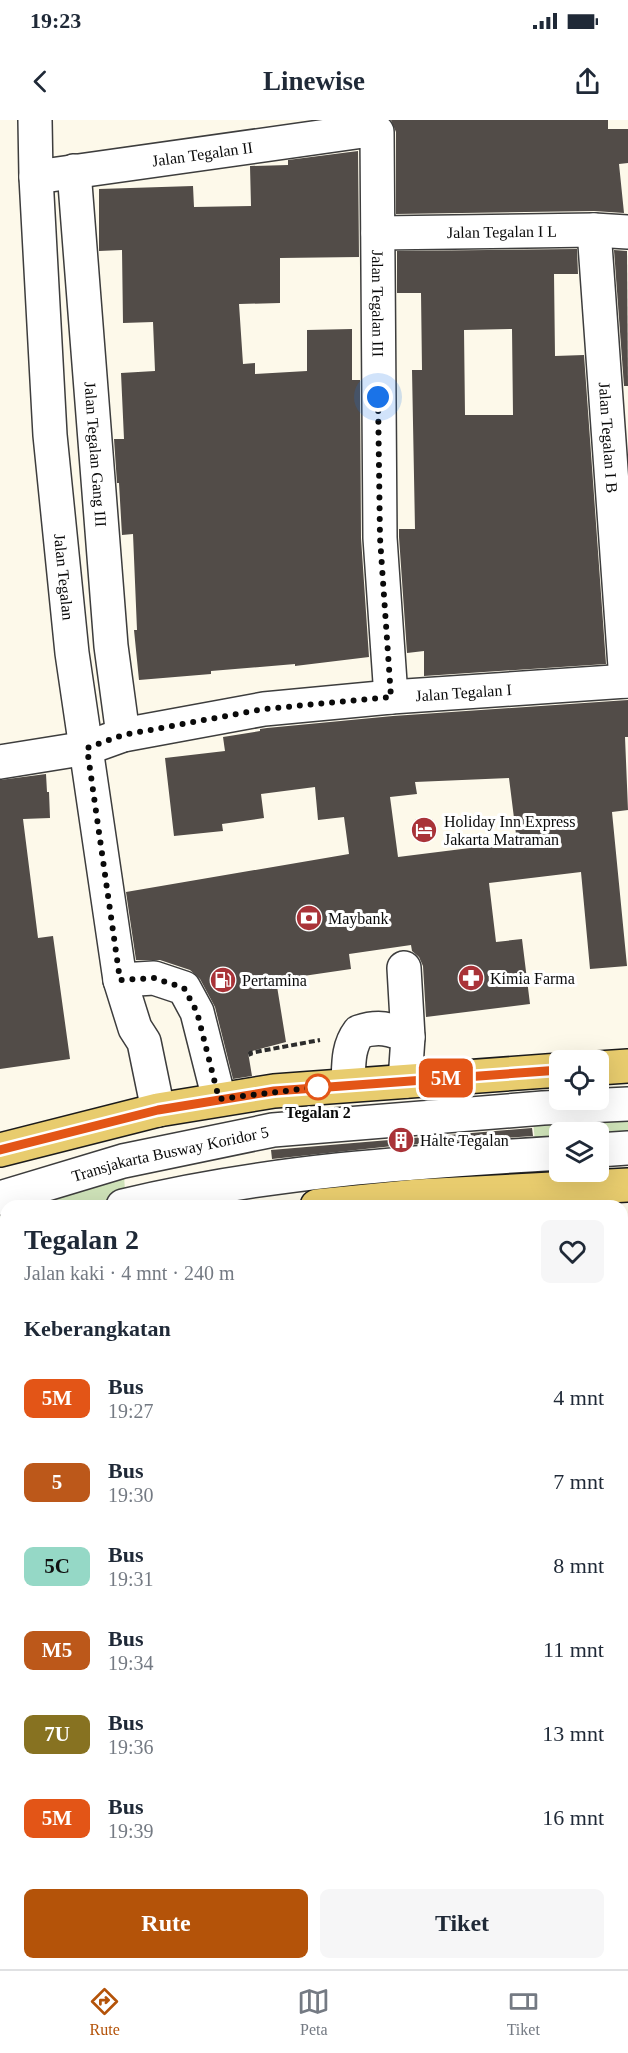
<!DOCTYPE html>
<html lang="id">
<head>
<meta charset="utf-8">
<style>
  :root { --surface:#fff; --page:#f6f6f7; --text:#1f2937; --muted:#747a83; --line:#e0e1e3; --accent:#b45309 }
  body { margin:0; font-family:"Times New Roman",serif; background:var(--page); color:var(--text); height:100vh; display:flex; flex-direction:column; font-size:22px; white-space:nowrap }
  * { box-sizing:border-box; margin:0 }
  p { font-size:20px; color:var(--muted) }
  .icon { flex:none; width:33px; height:33px; fill:none; stroke:currentColor; stroke-width:2; stroke-linecap:round; stroke-linejoin:round }
  .map { position:relative; flex:1; overflow:hidden }
  .drawer { position:absolute; left:0px; top:1080px; width:628px; height:770px; display:flex; flex-direction:column; background:var(--surface); border-radius:18px 18px 0 0; box-shadow:0 6px 24px #0002 }
  .drawer>* { flex:none }
  .badge { padding:0 12px; border-radius:9px; font-size:21px; line-height:39px }
  .controls { position:absolute; left:549px; top:930px; display:grid; gap:12px }
  .controls a { display:grid; place-items:center; width:60px; height:60px; border-radius:9px; background:var(--surface); box-shadow:0 6px 24px #0002; font-size:30px }
  .you { position:absolute; width:30px; height:30px; margin:-15px; border:4px solid #fff; border-radius:50%; background:#1a73e8; box-shadow:0 0 0 9px #1a73e833 }
  .map>.badge { position:absolute; translate:-50% -50%; box-shadow:0 0 0 3px #fff }
  h2 { padding:0 24px; font-size:22px; line-height:54px }
  .round { display:grid; place-items:center; flex:none; width:63px; height:63px; border-radius:9px; background:var(--page) }
  .overview { display:flex; align-items:center; justify-content:space-between; height:102px; padding:0 24px }
  h1 { font-size:28px; font-weight:700; line-height:45px }
  .primary-button { display:flex; gap:12px; margin-top:auto; padding:12px 24px }
  .primary-button a { flex:1; height:69px; border-radius:9px; background:var(--accent); color:#fff; font-size:24px; font-weight:700; line-height:69px; text-align:center }
  .primary-button a+a { background:var(--page); color:var(--text) }
  ul { padding:0; list-style:none }
  li { display:flex; align-items:center; gap:18px; height:84px; padding:0 24px }
  li div { flex:1 }
  li b { display:block; font-size:22px }
  li em { font-style:normal }
  li .badge { min-width:66px; font-weight:700; text-align:center }
  .status { display:flex; justify-content:space-between; align-items:center; height:42px; padding:0 30px; background:var(--surface); direction:ltr }
  .status svg { height:16px; fill:currentColor }
  header { display:flex; justify-content:space-between; align-items:center; height:78px; padding:0 24px; background:var(--surface); font-size:27px; font-weight:700 }
  .dock { display:flex; justify-content:space-around; align-items:center; height:84px; border-top:2px solid var(--line); background:var(--surface); font-size:16px; color:var(--muted) }
  .dock a { display:grid; justify-items:center; gap:3px }
  .dock .active { color:var(--accent) }
  .map>svg:first-child { display:block }
  .green { fill:#cee2b8 }
  .water { fill:#b5d8ee; stroke:#448cbd; stroke-width:1.5 }
  .building { fill:#524c48; fill-rule:evenodd }
  .lines { fill:none; stroke-linecap:round; stroke-linejoin:round }
  .minor-tunnel { stroke:#d9d5c8; stroke-width:33; stroke-dasharray:33 16; stroke-linecap:butt }
  .minor-casing { stroke:#3d3d3d; stroke-width:36 }
  .major-casing { stroke:#1b1b1b; stroke-width:36 }
  .path { stroke:#2c2c2c; stroke-width:4; stroke-dasharray:6 3; stroke-linecap:butt }
  .minor { stroke:#fff; stroke-width:33 }
  .major { stroke:#e8cc6e; stroke-width:33 }
  .line-casing { stroke:#fff; stroke-width:14 }
  .line { stroke:#e35517; stroke-width:9 }
  .walk { stroke:#0a0a0a; stroke-width:6; stroke-dasharray:0 10.8 }
  .stop-dot { fill:#fff; stroke:#e35517; stroke-width:3 }
  .labels { text-anchor:middle; stroke-width:6; stroke-linejoin:round; paint-order:stroke }
  .street-label { font-size:16px; fill:#0a0a0a; stroke:#fff }
  .poi-label { font-size:16px; fill:#0a0a0a; stroke:#fff; text-anchor:start }
  .stop-label { font-size:16px; font-weight:bold; fill:#0a0a0a; stroke:#fff }
</style>
</head>
<body>
<div class="status"><b>19:23</b><svg viewBox="0 0 49 12"><path d="M0 12V9h3v3zM5 12V6h3v6zM10 12V3h3v9zM15 12V0h3v12zM26 1h20v11H26zM47 4h2v5h-2z"/></svg></div>
<header><svg class="icon" aria-label="back" viewBox="0 0 24 24"><path d="M15 5l-7 7 7 7"/></svg>Linewise<svg class="icon" aria-label="share" viewBox="0 0 24 24"><path d="M12 15V3M7 8l5-5 5 5M5 13v7h14v-7"/></svg></header>
<div class="map">
<svg width="628" height="1849" viewBox="0 0 628 1849">
  <rect width="100%" height="100%" fill="#fdf9ea"/>
  <g class="green">
    <polygon points="628,984 628,1030 599,1031 598,1012 560,1012 559,1033 536,1034 532,988"/>
    <polygon points="123,1041 126,1085 6,1086 6,1116 0,1119 0,1078"/>
  </g>
  <g class="water">
    <polygon points="0,1749 6,1749 6,1799 0,1800"/>
    <polygon points="623,1808 628,1810 628,1849 537,1849 522,1844 622,1844"/>
  </g>
  <g class="building">
    <polygon points="391,0 608,0 608,9 628,9 628,43 619,44 624,93 594,91 396,94 396,12"/>
    <polygon points="358,31 359,137 280,138 280,183 239,184 243,244 255,243 255,254 307,251 307,210 352,209 352,260 360,260 361,418 369,537 295,546 295,544 211,551 211,554 139,560 134,510 137,510 133,414 122,415 119,363 117,363 114,319 124,319 121,253 155,251 153,202 123,203 122,130 99,131 99,69 193,66 194,87 251,86 250,46 288,45 288,40"/>
    <path d="M577,129L578,154H554L555,236L584,235L606,544L424,556V531L407,533L399,417V409H415L412,250H422L421,173H397V131ZM512,209L513,295H465L464,210Z"/>
    <polygon points="614,130 627,131 628,266 624,266"/>
    <path d="M628,580V617H625L628,690L612,692L627,846L590,849L581,752L489,763L496,822L522,819L530,884L426,897L423,846L419,837L412,831L411,825L349,834L351,849L276,860L286,922L248,932L252,956L233,959L215,887L200,859L190,850L160,840H136L126,772L349,734L344,697L318,700L315,667L261,674L264,698L222,704L223,711L174,716L165,638L225,631L223,617L260,611V609L267,608L393,596ZM509,658L517,722L398,737L390,677L417,674L415,662Z"/>
    <polygon points="46,654 47,672 49,672 50,698 23,699 38,818 53,816 70,939 0,949 0,660"/>
    <polygon points="532,1008 533,1016 393,1026 272,1039 271,1030"/>
  </g>
  <g class="lines">
    <polyline class="minor-tunnel" points="0,1493 6,1493"/>
    <g class="minor-casing">
      <g id="minor">
        <path id="s1" d="M35,0L36,57L50,315L72,533L120,860L135,908L144,922L158,990"/>
        <path id="s2" d="M74,51L111,526L123,615"/>
        <path id="s3" d="M36,57L370,10L377,12L380,418L391,577"/>
        <path id="s4" d="M594,110L626,561"/>
        <path id="s5" d="M378,113L594,110L628,112"/>
        <path id="s6" d="M0,642L87,628L123,615L264,589L391,577L628,561"/>
        <polyline points="404,848 408,917"/>
        <polyline points="120,860 154,858 184,868 197,892 219,979"/>
        <path d="M348,965C349,946 347,928 359,912C377,906 391,908 408,917L405,961"/>
        <polyline points="598,1030 628,1028"/>
        <path id="s7" d="M0,1078L123,1041L273,1010L543,988L628,984"/>
        <path d="M123,1086C266,1051 413,1042 560,1033"/>
        <polyline points="0,1119 6,1116"/>
        <polyline points="205,1844 239,1849"/>
        <polyline points="47,1849 114,1844"/>
      </g>
    </g>
    <g class="major-casing">
      <g id="major">
        <polyline points="598,948 628,946"/>
        <polyline points="0,1030 158,990 274,971 560,950"/>
        <polyline points="317,1086 418,1076 628,1065"/>
        <polyline points="0,1164 6,1162"/>
      </g>
    </g>
    <polyline class="path" points="251,936 250,933 320,920"/>
    <use href="#minor" class="minor"/>
    <use href="#major" class="major"/>
  </g>
  <g class="lines">
    <g class="line-casing">
      <polyline id="line" points="0,1030 158,990 274,971 560,950"/>
    </g>
    <use href="#line" class="line"/>
    <polyline class="walk" points="318,967 219,979 197,892 184,868 154,858 120,860 87,628 123,615 264,589 391,577 380,418 378,277"/>
  </g>
  <defs>
    <g id="hotel-disc" transform="scale(1.35)"><circle r="9.5" fill="#a93338" stroke="#fff"/><path d="M-6-4.5h1.5V1H6V5H4.5V3h-9V5H-6ZM-4 0a1.8 1.8 0 1 1 3.6 0ZM.5 0V-2.5h3Q6-2.5 6 0Z" fill="#fff"/></g>
    <g id="bank-disc" transform="scale(1.35)"><circle r="9.5" fill="#a93338" stroke="#fff"/><path d="M-6-4H6V4H-6ZM0-2.3a2.3 2.3 0 1 0 0 4.6a2.3 2.3 0 1 0 0-4.6Z" fill="#fff"/></g>
    <g id="pharmacy-disc" transform="scale(1.35)"><circle r="9.5" fill="#a93338" stroke="#fff"/><path d="M-2-6h4v4h4v4h-4v4h-4v-4h-4v-4h4Z" fill="#fff"/></g>
    <g id="fuel-disc" transform="scale(1.35)"><circle r="9.5" fill="#a93338" stroke="#fff"/><path d="M-5.5-6h7V0h2V4h1.3V-2.5L3-4.5l.8-.8L6-3V5H2.5V1h-1V6h-7ZM-4.2-4.7v3.2H.2V-4.7Z" fill="#fff"/></g>
    <g id="building-disc" transform="scale(1.35)"><circle r="9.5" fill="#a93338" stroke="#fff"/><path d="M-4-6H4V6H1V3H-1V6H-4ZM-2.5-4.3h1.7v1.8h-1.7ZM.8-4.3h1.7v1.8H.8ZM-2.5-1h1.7V.8h-1.7ZM.8-1h1.7V.8H.8Z" fill="#fff"/></g>
  </defs>
  <g fill-rule="evenodd">
    <use href="#hotel-disc" x="424" y="710"/>
    <use href="#bank-disc" x="309" y="798"/>
    <use href="#pharmacy-disc" x="471" y="858"/>
    <use href="#fuel-disc" x="223" y="860"/>
    <use href="#building-disc" x="401" y="1020"/>
  </g>
  <circle class="stop-dot" cx="318" cy="967" r="12"/>
  <g class="labels">
    <g class="street-label">
      <text dy="6" stroke="none"><textPath href="#s3" startOffset="168">Jalan Tegalan II</textPath></text>
      <text dy="6" stroke="none"><textPath href="#s5" startOffset="124">Jalan Tegalan I L</textPath></text>
      <text dy="6" stroke="none"><textPath href="#s3" startOffset="516">Jalan Tegalan III</textPath></text>
      <text dy="6" stroke="none"><textPath href="#s4" startOffset="208">Jalan Tegalan I B</textPath></text>
      <text dy="6" stroke="none"><textPath href="#s2" startOffset="284">Jalan Tegalan Gang III</textPath></text>
      <text dy="6" stroke="none"><textPath href="#s1" startOffset="458">Jalan Tegalan</textPath></text>
      <text dy="6" stroke="none"><textPath href="#s6" startOffset="470">Jalan Tegalan I</textPath></text>
      <text dy="6" stroke="none"><textPath href="#s7" startOffset="176">Transjakarta Busway Koridor 5</textPath></text>
    </g>
    <g class="poi-label">
      <text x="444" y="707">Holiday Inn Express<tspan x="444" dy="18">Jakarta Matraman</tspan></text>
      <text x="328" y="804">Maybank</text>
      <text x="490" y="864">Kimia Farma</text>
      <text x="242" y="866">Pertamina</text>
      <text x="420" y="1026">Halte Tegalan</text>
    </g>
    <g class="stop-label">
      <text x="318" y="998">Tegalan 2</text>
    </g>
  </g>
</svg>
<div class="controls">
<a><svg class="icon" aria-label="locate" viewBox="0 0 24 24"><circle cx="12" cy="12" r="6"/><path d="M12 2v4M12 18v4M2 12h4M18 12h4"/></svg></a>
<a><svg class="icon" aria-label="layers" viewBox="0 0 24 24"><path d="M12 4l9 5-9 5-9-5zM3 14l9 5 9-5"/></svg></a>
</div>
<div class="you" style="left:378px;top:277px"></div>
<b class="badge" style="left:446px;top:958px;background:#e35517;color:#fff">5M</b>
<section class="drawer">
<div class="overview"><div><h1>Tegalan 2</h1><p>Jalan kaki · 4 mnt · 240 m</p></div><a class="round"><svg class="icon" aria-label="heart" viewBox="0 0 24 24"><path d="M12 20l-8-8c-3-5 5-10 8-4 3-6 11-1 8 4z"/></svg></a></div>
<h2>Keberangkatan</h2>
<ul>
<li><span class="badge" style="background:#e35517;color:#fff">5M</span><div><b>Bus</b><p>19:27</p></div><em>4 mnt</em></li>
<li><span class="badge" style="background:#bc581a;color:#fff">5</span><div><b>Bus</b><p>19:30</p></div><em>7 mnt</em></li>
<li><span class="badge" style="background:#95d8c6;color:#111">5C</span><div><b>Bus</b><p>19:31</p></div><em>8 mnt</em></li>
<li><span class="badge" style="background:#bc581a;color:#fff">M5</span><div><b>Bus</b><p>19:34</p></div><em>11 mnt</em></li>
<li><span class="badge" style="background:#877221;color:#fff">7U</span><div><b>Bus</b><p>19:36</p></div><em>13 mnt</em></li>
<li><span class="badge" style="background:#e35517;color:#fff">5M</span><div><b>Bus</b><p>19:39</p></div><em>16 mnt</em></li>
</ul>
<div class="primary-button"><a>Rute</a><a>Tiket</a></div>
</section>
</div>
<nav class="dock">
<a class="active"><svg class="icon" aria-label="directions" viewBox="0 0 24 24"><path d="M12 3l9 9-9 9-9-9zM9 14v-3h6M13 9l2 2-2 2"/></svg>Rute</a>
<a><svg class="icon" aria-label="map" viewBox="0 0 24 24"><path d="M3 6l6-2 6 2 6-2v14l-6 2-6-2-6 2zM9 4v14M15 6v14"/></svg>Peta</a>
<a><svg class="icon" aria-label="tickets" viewBox="0 0 24 24"><path d="M3 7h18v10H3zM15 7v10"/></svg>Tiket</a>
</nav>
</body>
</html>
